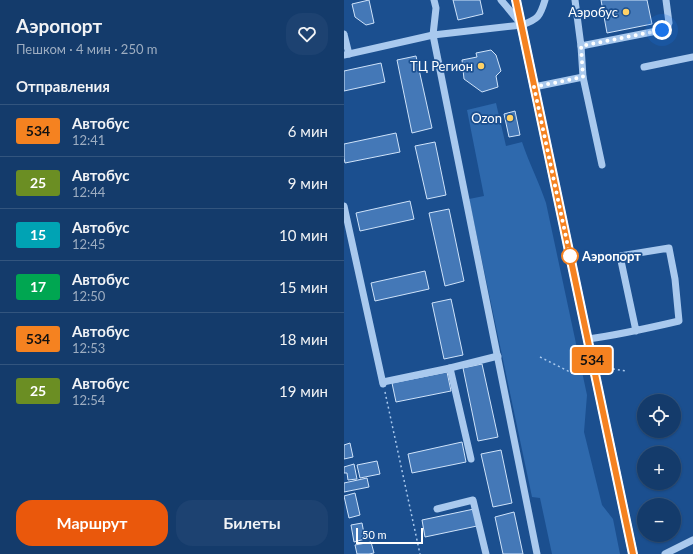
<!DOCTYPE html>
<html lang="ru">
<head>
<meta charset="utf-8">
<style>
  :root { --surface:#143b6b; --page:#1d4271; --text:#f1f3f6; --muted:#9dadc1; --line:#33557e; --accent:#ea580c }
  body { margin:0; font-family:Lato,sans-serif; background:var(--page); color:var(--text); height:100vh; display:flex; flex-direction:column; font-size:15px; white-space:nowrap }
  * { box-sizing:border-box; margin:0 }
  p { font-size:13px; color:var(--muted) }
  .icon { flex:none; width:22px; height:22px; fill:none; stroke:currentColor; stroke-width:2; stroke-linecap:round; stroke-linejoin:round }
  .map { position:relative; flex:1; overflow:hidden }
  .drawer { display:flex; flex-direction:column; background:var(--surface); width:344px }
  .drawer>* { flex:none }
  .badge { padding:0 8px; border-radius:3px; font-size:14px; line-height:26px }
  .tools { position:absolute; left:293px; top:394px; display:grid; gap:8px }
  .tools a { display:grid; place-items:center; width:44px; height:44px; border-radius:50%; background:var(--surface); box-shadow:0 1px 3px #0004,0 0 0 1px var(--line); font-size:20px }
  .scale { position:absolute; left:12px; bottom:10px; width:67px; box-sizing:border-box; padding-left:4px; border:2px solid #fff; border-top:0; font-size:11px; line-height:14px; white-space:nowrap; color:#fff; -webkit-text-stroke:3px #1b4f8f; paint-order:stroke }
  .you { position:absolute; width:20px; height:20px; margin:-10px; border:3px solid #fff; border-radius:50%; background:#1a73e8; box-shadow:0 0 0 6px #1a73e833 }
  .map>.badge { position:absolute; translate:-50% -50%; box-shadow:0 0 0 2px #fff }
  h2 { padding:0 16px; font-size:15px; line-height:36px }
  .round { display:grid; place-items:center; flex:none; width:42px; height:42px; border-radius:16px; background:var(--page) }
  .head { display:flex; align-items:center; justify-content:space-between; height:68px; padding:0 16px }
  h1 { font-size:19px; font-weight:700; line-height:30px }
  .cta { display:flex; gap:8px; margin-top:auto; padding:8px 16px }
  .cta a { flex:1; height:46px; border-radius:16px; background:var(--accent); color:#fff; font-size:16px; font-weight:700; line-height:46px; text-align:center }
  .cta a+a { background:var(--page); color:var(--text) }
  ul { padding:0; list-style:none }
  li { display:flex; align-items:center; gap:12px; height:52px; padding:0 16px; border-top:1px solid var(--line) }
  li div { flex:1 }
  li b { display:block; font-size:15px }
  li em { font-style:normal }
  li .badge { min-width:44px; font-weight:700; text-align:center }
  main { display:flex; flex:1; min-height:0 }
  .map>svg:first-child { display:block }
  .green { fill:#2e69ad }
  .building { fill:#4478b7; stroke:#cfe3fa }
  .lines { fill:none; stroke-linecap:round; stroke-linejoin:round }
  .path { stroke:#a9c9ee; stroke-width:1.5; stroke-dasharray:2 3; stroke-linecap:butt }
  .minor { stroke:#a9c9ee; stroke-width:7 }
  .major { stroke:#f0f6ff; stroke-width:10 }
  .line-casing { stroke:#fff; stroke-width:9 }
  .line { stroke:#f58220; stroke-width:6 }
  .walk { stroke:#fff; stroke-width:4; stroke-dasharray:0 7.2 }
  .poi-dot { fill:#ffd166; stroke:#1b4f8f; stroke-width:1.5 }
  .stop-dot { fill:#fff; stroke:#f58220; stroke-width:2 }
  .labels { text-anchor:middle; stroke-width:3.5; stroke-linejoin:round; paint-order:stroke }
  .poi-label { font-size:13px; fill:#fff; stroke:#1b4f8f; text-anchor:end }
  .stop-label { font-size:13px; font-weight:bold; fill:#fff; stroke:#1b4f8f; text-anchor:start }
</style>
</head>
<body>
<main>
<section class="drawer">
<div class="head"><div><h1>Аэропорт</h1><p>Пешком · 4 мин · 250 m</p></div><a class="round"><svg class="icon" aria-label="heart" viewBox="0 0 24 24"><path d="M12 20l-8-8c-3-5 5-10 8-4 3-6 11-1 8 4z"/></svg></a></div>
<h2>Отправления</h2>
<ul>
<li><span class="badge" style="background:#f58220;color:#111">534</span><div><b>Автобус</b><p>12:41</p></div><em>6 мин</em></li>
<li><span class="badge" style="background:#6b8e23;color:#fff">25</span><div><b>Автобус</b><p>12:44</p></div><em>9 мин</em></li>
<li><span class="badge" style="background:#00a3b4;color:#fff">15</span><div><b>Автобус</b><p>12:45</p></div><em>10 мин</em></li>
<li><span class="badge" style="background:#00a651;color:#fff">17</span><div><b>Автобус</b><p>12:50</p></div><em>15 мин</em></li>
<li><span class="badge" style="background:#f58220;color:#111">534</span><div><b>Автобус</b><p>12:53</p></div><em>18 мин</em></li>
<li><span class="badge" style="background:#6b8e23;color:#fff">25</span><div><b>Автобус</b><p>12:54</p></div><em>19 мин</em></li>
</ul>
<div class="cta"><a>Маршрут</a><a>Билеты</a></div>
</section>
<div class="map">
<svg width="349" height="554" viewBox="0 0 349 554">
  <rect width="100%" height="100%" fill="#1b4f8f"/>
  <path class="green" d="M152,103L162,146L178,142C185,163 195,182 202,203L243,395L240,432L258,505L269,519L276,554H208L196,498L188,497L125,199L140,196L123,110Z"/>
  <g class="building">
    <polygon points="25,0 30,23 22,25 11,17 8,4"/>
    <polygon points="109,0 136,0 139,14 114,20"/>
    <polygon points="257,0 303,0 308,24 263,33"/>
    <polygon points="147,50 152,55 157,71 152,76 154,87 138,92 120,79 118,60 133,57 132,53"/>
    <polygon points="72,56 88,128 68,133 53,60"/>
    <polygon points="37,63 41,82 0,91 0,71"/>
    <polygon points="171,111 176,135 165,137 160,114"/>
    <polygon points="52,133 56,152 1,163 0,158 0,144"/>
    <polygon points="91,142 102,195 83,199 71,146"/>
    <polygon points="66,201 70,219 16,231 12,213"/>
    <polygon points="105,209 120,281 101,286 85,213"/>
    <polygon points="81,271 85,289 31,301 27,283"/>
    <polygon points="107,299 119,355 100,359 88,303"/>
    <polygon points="138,364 154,437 134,441 119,368"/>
    <polygon points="103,372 107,391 52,402 48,383"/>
    <polygon points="118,442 122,462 68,473 64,454"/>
    <polygon points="6,443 9,457 0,459 0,445"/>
    <polygon points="157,450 168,503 149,507 137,454"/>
    <polygon points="33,461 36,474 16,478 13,465"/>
    <polygon points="10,464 13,479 4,480 3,473 0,473 0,467"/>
    <polygon points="23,478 25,487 0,492 0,483"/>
    <polygon points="11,493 16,515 5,518 0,496"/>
    <polygon points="130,509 133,526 81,537 78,520"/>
    <polygon points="170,512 179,554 159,554 151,517"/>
    <polygon points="18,523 21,539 10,542 7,525"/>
    <polygon points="27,542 30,553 25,554 13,554 11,545"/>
  </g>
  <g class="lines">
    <g class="path">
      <polyline points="196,357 228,373 242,371"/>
      <polyline points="259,368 264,368 282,371"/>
      <polyline points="41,392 76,554"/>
    </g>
    <g class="minor">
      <polyline points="90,0 92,8 89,35 193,554"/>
      <polyline points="157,0 163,7 176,23"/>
      <polyline points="231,0 237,46 318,30 323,28 325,23 322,0"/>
      <polyline points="0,34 5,54"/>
      <polyline points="237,46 239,77 258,165"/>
      <path d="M0,55L89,35L178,25C194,19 196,17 201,0"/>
      <polyline points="300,67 349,57"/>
      <polyline points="190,87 239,77"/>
      <polyline points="0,206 39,384"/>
      <path d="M244,339C274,335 305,328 335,321L331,279L325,248L276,256L292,331"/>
      <polyline points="106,368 154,356"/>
      <polyline points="39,382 106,368 127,459"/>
      <polyline points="93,509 129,500 142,554"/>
      <polyline points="321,554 349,540"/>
    </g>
    <polyline class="major" points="172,0 289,554"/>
  </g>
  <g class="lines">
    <g class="line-casing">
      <polyline id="line" points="172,0 289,554"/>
    </g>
    <use href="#line" class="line"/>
    <polyline class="walk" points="226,256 190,87 239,77 237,46 318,30"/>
  </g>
  <g class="poi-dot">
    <circle cx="282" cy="12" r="4"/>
    <circle cx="137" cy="66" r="4"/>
    <circle cx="166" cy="118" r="4"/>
  </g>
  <circle class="stop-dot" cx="226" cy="256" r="8"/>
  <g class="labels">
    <g class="poi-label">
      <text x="274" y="17">Аэробус</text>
      <text x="129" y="71">ТЦ Регион</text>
      <text x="158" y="123">Ozon</text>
    </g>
    <g class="stop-label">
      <text x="238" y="261">Аэропорт</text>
    </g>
  </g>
</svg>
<div class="tools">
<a><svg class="icon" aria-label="locate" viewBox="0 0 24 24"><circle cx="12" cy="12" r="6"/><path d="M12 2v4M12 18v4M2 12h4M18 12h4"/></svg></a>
<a>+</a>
<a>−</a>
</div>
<div class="scale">50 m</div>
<div class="you" style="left:318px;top:30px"></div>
<b class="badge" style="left:248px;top:360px;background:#f58220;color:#111">534</b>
</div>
</main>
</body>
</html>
